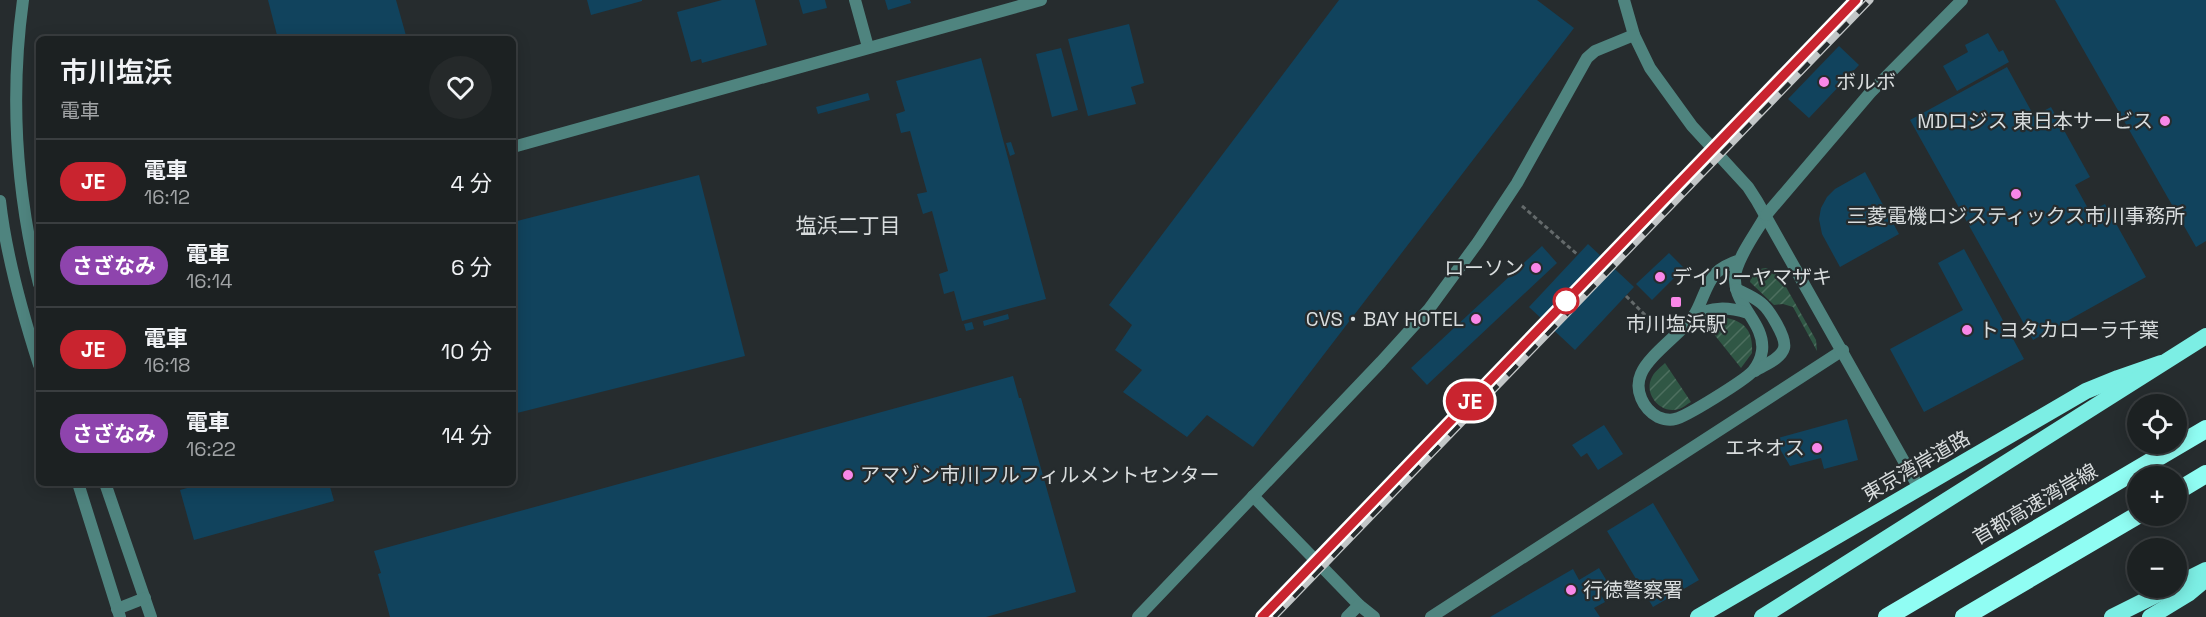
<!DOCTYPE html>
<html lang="ja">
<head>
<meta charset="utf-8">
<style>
  :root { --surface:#1c2122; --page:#25292a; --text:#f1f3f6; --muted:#a0a3a5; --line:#3a3e40 }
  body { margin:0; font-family:"Space Grotesk","Noto Sans JP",sans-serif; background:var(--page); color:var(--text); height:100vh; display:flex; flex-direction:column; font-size:22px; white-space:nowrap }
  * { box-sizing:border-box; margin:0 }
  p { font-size:20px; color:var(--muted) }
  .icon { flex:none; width:33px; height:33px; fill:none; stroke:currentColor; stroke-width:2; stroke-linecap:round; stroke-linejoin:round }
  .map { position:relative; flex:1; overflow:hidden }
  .side { position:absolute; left:36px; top:36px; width:480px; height:450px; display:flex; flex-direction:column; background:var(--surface); border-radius:9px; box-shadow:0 3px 15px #0003,0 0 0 2px var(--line) }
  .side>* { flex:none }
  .badge { padding:0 12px; border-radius:20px; font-size:21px; line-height:39px }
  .controls { position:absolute; left:2127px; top:394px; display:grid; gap:12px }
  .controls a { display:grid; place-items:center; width:60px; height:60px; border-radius:50%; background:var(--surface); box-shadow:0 3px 15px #0003,0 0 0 2px var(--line); font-size:30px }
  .map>.badge { position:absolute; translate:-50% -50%; box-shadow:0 0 0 3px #fff }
  .round { display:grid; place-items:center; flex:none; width:63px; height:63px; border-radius:32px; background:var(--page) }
  .headline { display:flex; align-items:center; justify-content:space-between; height:102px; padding:0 24px }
  h1 { font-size:28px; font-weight:600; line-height:45px }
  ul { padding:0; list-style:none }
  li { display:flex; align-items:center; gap:18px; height:84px; padding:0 24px; border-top:2px solid var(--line) }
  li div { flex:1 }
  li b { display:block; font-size:22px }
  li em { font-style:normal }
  li .badge { min-width:66px; font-weight:700; text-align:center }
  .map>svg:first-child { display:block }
  .garden { fill:url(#garden-furrows) }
  .building { fill:#11435d }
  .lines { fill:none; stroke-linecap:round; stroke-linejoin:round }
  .path { stroke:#646a6b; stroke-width:3; stroke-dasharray:4.5 3; stroke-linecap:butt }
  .minor { stroke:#4f847f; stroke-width:12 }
  .tertiary { stroke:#4f847f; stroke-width:12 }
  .trunk { stroke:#7ceee4; stroke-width:16 }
  .motorway { stroke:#90fdf3; stroke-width:18 }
  .rail-casing { stroke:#c2c6c7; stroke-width:7 }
  .rail { stroke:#262c2e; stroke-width:4.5; stroke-dasharray:14; stroke-linecap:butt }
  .line-casing { stroke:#fff; stroke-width:14 }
  .line { stroke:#c9242f; stroke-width:9 }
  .poi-dot { fill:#f987e8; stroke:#262c2e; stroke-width:2 }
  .stop-dot { fill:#fff; stroke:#c9242f; stroke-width:3 }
  .labels { text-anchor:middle; stroke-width:4.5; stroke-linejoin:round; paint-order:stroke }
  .poi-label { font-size:20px; fill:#d9ddde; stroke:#262c2e; text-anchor:start }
  .street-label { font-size:20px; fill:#d9ddde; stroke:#262c2e }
  .neighbourhood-label { font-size:21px; fill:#d9ddde; stroke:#262c2e }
</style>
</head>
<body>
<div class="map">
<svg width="2206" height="617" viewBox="0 0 2206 617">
  <defs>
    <pattern id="garden-furrows" width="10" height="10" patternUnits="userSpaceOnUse" patternTransform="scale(1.5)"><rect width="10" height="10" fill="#305745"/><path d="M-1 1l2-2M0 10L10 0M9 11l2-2" fill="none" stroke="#4d6f5f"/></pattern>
  </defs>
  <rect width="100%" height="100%" fill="#262c2e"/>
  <g class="garden">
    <path d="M1766,268L1775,272L1782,280L1816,340L1817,351L1793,307L1783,304L1774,305L1750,282C1752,272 1756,269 1766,268Z"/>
    <path d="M1722,317C1745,321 1753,330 1752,353L1741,368L1705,323L1712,319Z"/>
    <path d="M1665,363L1691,402C1687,404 1683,408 1679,409C1660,415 1643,393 1652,377C1655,371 1661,367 1665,363Z"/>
  </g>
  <g class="building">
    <polygon points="268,0 396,0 407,39 278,39"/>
    <polygon points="587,0 642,0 642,1 591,15"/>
    <polygon points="722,0 755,0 767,45 702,63 701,59 691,62 677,12"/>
    <polygon points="799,0 825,0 827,8 803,14"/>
    <polygon points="885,0 910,0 911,3 888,10"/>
    <polygon points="1339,0 1537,0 1574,28 1253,447 1207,415 1187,437 1123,392 1142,370 1115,350 1132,325 1109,305"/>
    <polygon points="2055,0 2206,0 2206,241 2196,247"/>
    <polygon points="1129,24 1144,83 1131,87 1136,104 1088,116 1068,39"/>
    <polygon points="1988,33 1999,52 2003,50 2009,62 1957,91 1943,66 1968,52 1965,45"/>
    <polygon points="1839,46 1859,65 1809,118 1788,99"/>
    <polygon points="1061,48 1078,110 1052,117 1036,54"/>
    <polygon points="981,58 1046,299 962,321 954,291 944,294 939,274 948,271 932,211 923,214 917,194 927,192 910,131 901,133 896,114 905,111 896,81"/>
    <polygon points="2007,67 2034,116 2051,107 2090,177 2075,185 2090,212 2105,204 2146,277 2033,340 1910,120"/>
    <polygon points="868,93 870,100 818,114 816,107"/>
    <polygon points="1011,142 1015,154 1010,156 1006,143"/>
    <polygon points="1865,172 1899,234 1840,267 1822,234 1819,219 1821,208 1827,197 1835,189"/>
    <polygon points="699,175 745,356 513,414 513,222"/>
    <polygon points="1588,244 1634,287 1575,350 1529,307"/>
    <polygon points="1542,246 1557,263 1427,385 1411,368"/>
    <polygon points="1964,249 2024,359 1924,412 1890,349 1963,310 1938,263"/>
    <polygon points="1669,253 1684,268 1652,300 1636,284"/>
    <polygon points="1008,314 1009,319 984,326 983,321"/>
    <polygon points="972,322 974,329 966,331 964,324"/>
    <polygon points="1013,376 1019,398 1021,398 1076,592 986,617 390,617 378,574 381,573 374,551"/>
    <polygon points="1847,419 1858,460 1824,469 1821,458 1790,466 1774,439"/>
    <polygon points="1604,425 1623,454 1598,470 1587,453 1581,457 1572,445"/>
    <polygon points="205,483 329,483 334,501 194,540 180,490"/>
    <polygon points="1653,503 1699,580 1653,607 1607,531"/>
    <polygon points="1599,568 1611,588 1600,593 1605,602 1594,608 1600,617 1490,617 1573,569 1579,580"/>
  </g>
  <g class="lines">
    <g class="path">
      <polyline points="1522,206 1578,255"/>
      <polyline points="1596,277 1599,273"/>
      <polyline points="1626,296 1646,316"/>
    </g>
    <g class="minor">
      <polyline points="855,0 868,47"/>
      <path d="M1740,260C1731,263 1723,266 1716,273C1705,285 1702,304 1693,317C1680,334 1648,356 1641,374C1634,390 1643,409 1658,417C1663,419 1669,421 1675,419C1686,417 1745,380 1753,371C1757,366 1761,358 1762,351C1766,321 1728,302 1736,271C1741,252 1756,233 1766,215"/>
      <path d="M1736,289C1744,293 1754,297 1761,303C1769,309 1787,338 1784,348C1781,359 1764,365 1755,371"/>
      <path d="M1693,317C1712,306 1728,307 1748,313"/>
      <polyline points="1253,496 1359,605 1374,617"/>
      <polyline points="1347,617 1359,605"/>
      <polyline points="1431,617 1843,350"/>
    </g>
    <g class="tertiary">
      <path d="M23,0C10,95 16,191 39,284"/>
      <polyline points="1624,0 1634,35 1650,68 1692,126 1748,187 1757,201 1919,488"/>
      <polyline points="513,147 1041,0"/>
      <path d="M0,201C6,256 22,312 39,365"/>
      <polyline points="1766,215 1870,93 1962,0"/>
      <polyline points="78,483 120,617"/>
      <polyline points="105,483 151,617"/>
      <polyline points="117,609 145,598"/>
      <polyline points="1138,617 1381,362 1429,309 1478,242 1517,183 1587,58 1595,51 1634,35"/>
    </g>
    <g class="trunk">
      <polyline points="2176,585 2206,570"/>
      <polyline points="1698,617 2086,391 2118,378 2161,363"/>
      <polyline points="1762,617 2206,336"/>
      <polyline points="2112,617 2170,588"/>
      <polyline points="2150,617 2188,594 2206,579"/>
    </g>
    <g class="motorway">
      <polyline points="2176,492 2206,474"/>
      <polyline points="1887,617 2206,429"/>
      <polyline points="1964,617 2138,515"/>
    </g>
    <g class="rail-casing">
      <g id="rail">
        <polyline points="1262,617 1856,0"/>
        <polyline points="1274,617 1870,0"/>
      </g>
    </g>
    <use href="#rail" class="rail"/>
  </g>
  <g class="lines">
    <g class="line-casing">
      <polyline id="line" points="1262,617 1856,0"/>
    </g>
    <use href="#line" class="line"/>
  </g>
  <g class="poi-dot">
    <circle cx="1824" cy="82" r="6"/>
    <circle cx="2165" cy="121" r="6"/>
    <circle cx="2016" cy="194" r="6"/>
    <circle cx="1536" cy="268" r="6"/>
    <circle cx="1660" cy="277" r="6"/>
    <rect x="1670" y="296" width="12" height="12" rx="3"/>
    <circle cx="1476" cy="319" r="6"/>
    <circle cx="1967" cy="330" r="6"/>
    <circle cx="1817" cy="448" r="6"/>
    <circle cx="848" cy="475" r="6"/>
    <circle cx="1571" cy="590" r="6"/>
  </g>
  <circle class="stop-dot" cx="1566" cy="301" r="12"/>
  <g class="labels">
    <g class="poi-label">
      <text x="1836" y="89">ボルボ</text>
      <text x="2153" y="128" text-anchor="end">MDロジス 東日本サービス</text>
      <text x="2016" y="223" text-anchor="middle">三菱電機ロジスティックス市川事務所</text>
      <text x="1524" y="275" text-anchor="end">ローソン</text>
      <text x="1672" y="284">デイリーヤマザキ</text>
      <text x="1464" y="326" text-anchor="end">CVS・BAY HOTEL</text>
      <text x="1676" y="331" text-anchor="middle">市川塩浜駅</text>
      <text x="1979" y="337">トヨタカローラ千葉</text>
      <text x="1805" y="455" text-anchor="end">エネオス</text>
      <text x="860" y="482">アマゾン市川フルフィルメントセンター</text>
      <text x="1583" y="597">行徳警察署</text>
    </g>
    <g class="street-label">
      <text transform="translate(1916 466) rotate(-30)" y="7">東京湾岸道路</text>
      <text transform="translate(2035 504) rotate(-30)" y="7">首都高速湾岸線</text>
    </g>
    <g class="neighbourhood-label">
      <text x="848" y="233">塩浜二丁目</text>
    </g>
  </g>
</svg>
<div class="controls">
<a><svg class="icon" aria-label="locate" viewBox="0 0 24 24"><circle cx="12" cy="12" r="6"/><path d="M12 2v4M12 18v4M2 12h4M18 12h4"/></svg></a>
<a>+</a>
<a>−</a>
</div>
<b class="badge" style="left:1470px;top:401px;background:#c9242f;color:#fff">JE</b>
<section class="side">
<div class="headline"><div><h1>市川塩浜</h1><p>電車</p></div><a class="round"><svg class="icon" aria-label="heart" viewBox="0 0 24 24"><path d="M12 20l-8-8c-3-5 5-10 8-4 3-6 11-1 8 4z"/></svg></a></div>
<ul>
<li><span class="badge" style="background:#c9242f;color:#fff">JE</span><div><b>電車</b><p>16:12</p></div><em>4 分</em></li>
<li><span class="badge" style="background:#8e44ad;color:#fff">さざなみ</span><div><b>電車</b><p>16:14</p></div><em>6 分</em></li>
<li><span class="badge" style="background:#c9242f;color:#fff">JE</span><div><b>電車</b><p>16:18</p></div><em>10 分</em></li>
<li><span class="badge" style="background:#8e44ad;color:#fff">さざなみ</span><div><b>電車</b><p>16:22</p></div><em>14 分</em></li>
</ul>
</section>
</div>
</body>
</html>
